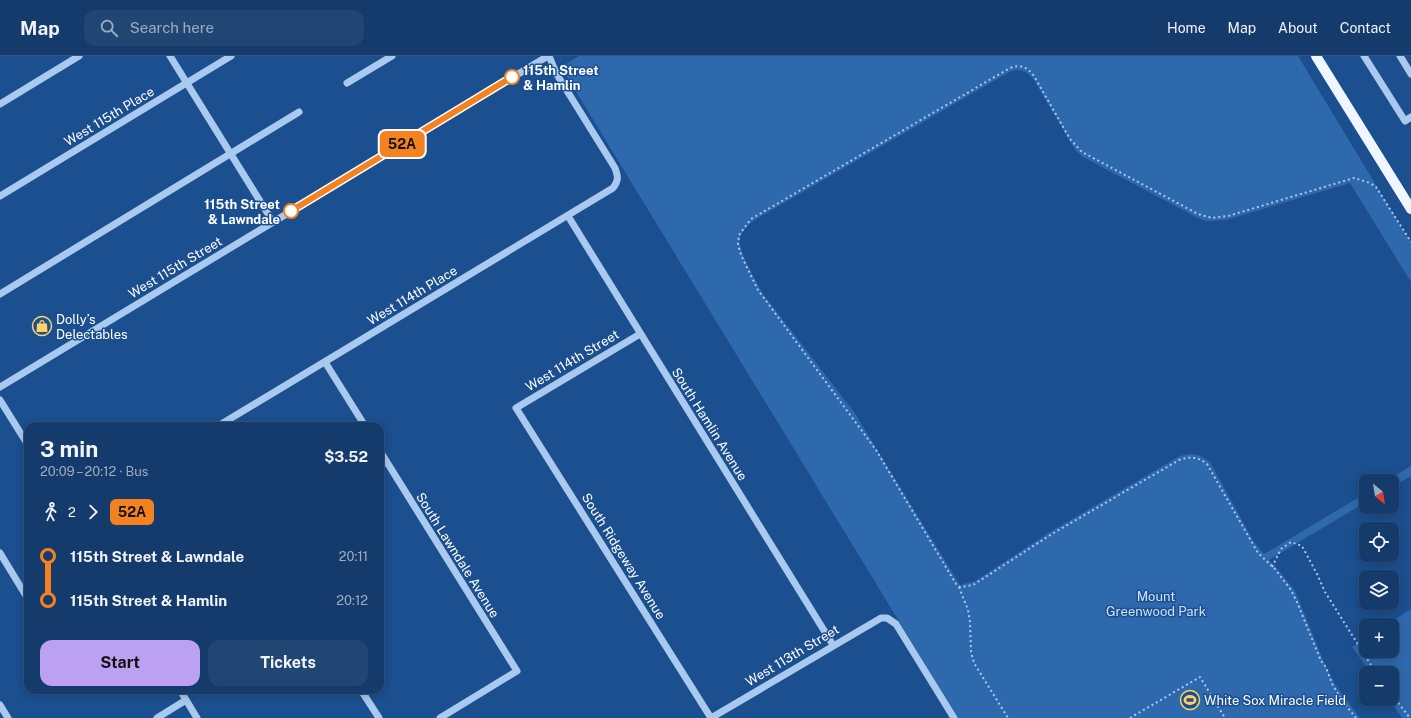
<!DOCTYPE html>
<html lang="en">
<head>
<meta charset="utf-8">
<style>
  :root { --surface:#143b6b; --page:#214673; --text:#f1f3f6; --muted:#9dadc1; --line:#33557e; --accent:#bca0f2 }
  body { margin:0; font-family:"Public Sans",sans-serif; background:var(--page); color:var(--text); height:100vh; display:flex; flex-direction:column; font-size:15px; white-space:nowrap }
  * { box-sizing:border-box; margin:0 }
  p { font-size:13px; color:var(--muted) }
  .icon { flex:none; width:22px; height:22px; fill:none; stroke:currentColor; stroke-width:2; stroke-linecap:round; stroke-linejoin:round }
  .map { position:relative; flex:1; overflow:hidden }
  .drawer { position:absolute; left:24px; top:366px; width:360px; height:272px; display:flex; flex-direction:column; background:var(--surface); border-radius:12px; box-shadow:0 2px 10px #0003,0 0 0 1px var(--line) }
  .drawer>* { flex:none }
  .badge { padding:0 8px; border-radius:6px; font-size:14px; line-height:26px }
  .needle { width:26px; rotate:150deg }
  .tools { position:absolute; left:1359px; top:418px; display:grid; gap:8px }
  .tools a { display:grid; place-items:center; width:40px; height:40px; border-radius:8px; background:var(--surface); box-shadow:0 2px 10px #0003,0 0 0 1px var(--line); font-size:20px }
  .map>.badge { position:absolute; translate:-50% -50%; box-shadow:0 0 0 2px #fff }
  .legs { display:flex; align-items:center; gap:6px; height:44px; padding:0 16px; font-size:13px }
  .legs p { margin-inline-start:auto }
  .head { display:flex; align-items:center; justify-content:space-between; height:68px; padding:0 16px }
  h1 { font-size:22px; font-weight:700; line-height:30px }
  .cta { display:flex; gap:8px; margin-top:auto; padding:8px 16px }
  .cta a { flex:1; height:46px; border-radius:12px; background:var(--accent); color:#111; font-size:16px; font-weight:700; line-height:46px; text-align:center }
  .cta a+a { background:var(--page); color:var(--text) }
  ul { padding:0 16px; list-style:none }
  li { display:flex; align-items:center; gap:14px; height:44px; font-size:15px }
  li i { display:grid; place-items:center; width:6px; height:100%; margin:0 5px; background:currentColor }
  li i::after { content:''; width:10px; height:10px; margin:-5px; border:3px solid; border-radius:50%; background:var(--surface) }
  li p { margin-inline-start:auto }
  li:first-child i { background:linear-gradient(#0000 50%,currentColor 0) }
  li:last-child i { background:linear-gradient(currentColor 50%,#0000 0) }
  header { display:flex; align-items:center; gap:24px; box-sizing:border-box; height:56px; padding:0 20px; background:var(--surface); border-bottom:1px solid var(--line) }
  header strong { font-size:19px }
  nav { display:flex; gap:22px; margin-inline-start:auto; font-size:14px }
  .search { width:280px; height:36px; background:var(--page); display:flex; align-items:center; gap:10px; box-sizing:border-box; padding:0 14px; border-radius:12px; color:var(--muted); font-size:15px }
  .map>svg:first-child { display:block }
  .green { fill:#2e69ad }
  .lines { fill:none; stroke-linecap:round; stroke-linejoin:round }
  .path { stroke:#a9c9ee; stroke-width:2; stroke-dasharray:2 3; stroke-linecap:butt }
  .minor { stroke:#a9c9ee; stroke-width:7 }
  .major { stroke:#f0f6ff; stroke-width:10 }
  .line-1-casing { stroke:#fff; stroke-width:9 }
  .line-1 { stroke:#f58220; stroke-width:6 }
  .stop-1-dot { fill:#fff; stroke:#f58220; stroke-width:2 }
  .labels { text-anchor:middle; stroke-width:3; stroke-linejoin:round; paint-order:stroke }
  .stop-label { font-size:13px; font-weight:bold; fill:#fff; stroke:#1b4f8f; text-anchor:start }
  .street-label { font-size:13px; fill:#fff; stroke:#1b4f8f }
  .poi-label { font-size:13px; fill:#fff; stroke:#1b4f8f; text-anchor:start }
  .park-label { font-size:13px; fill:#cfe3fa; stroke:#1b4f8f }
</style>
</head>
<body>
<header>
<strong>Map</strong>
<div class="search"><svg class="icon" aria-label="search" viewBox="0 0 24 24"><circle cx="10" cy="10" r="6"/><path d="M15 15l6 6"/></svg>Search here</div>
<nav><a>Home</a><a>Map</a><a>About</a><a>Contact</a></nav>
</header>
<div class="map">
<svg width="1411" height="662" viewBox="0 0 1411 662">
  <rect width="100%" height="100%" fill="#1b4f8f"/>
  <g class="green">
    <path d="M579,0H1298L1411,187V226L1350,127L1226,164L1206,165L1196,161L1083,101L1076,95L1071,87L1034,24C1027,16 1022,12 1011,15L758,162C751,166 742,174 740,183C738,195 757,227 763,238L854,356L960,529L975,525L1050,476L1178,401C1190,396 1199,398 1210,406L1254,486L1264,498L1366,437V446L1269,504L1276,511L1295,535L1325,609L1336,630L1360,662H958L561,11Z"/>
    <polygon points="1411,410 1411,420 1392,431 1392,425 1386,425"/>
    <polygon points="1411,553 1411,662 1402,662 1389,643 1392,643 1392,617 1371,617 1352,591 1366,582 1366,595 1392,595 1392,569 1386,569"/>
  </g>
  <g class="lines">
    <g class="path">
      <polyline points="1272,511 1281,493 1291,486 1302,490 1317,518 1325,536 1376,617"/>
      <polyline points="959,531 968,554 970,566 971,596 974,607 1008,662"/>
      <polyline points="1392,639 1410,662"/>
      <polyline points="1130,662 1200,621 1225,662"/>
      <path d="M1356,662C1348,652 1340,642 1334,631C1329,623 1328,611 1321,605L1297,546L1291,534L1275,513L1258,497L1207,408C1198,401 1190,400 1179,404L1052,478L973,529L960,531L956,528L876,394L758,234L741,199L738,188L739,179L751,163L1010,12C1021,8 1027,11 1034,20L1070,83L1082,96L1198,158L1212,162L1228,160L1354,122L1370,127L1376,131L1411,186"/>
    </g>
    <g class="minor">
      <polyline points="170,0 273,166"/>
      <polyline points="1364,0 1405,65 1411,61"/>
      <polyline points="1400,0 1411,18"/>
      <polyline points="347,27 392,0"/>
      <polyline points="0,48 79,0"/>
      <polyline points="0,140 231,0"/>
      <polyline points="568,160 833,589"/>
      <polyline points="0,238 299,56"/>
      <polyline points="640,278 516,352 711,662"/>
      <polyline points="325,306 365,370"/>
      <polyline points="0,331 548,0"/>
      <polyline points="0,344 28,389"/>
      <path d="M218,370L613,132C619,124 618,120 615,112L556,17L549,0"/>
      <polyline points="380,395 517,615 440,662"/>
      <polyline points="0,497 28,543"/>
      <polyline points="180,634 197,662"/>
      <polyline points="361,634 379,662"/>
      <polyline points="0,649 8,662"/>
      <polyline points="157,662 186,644"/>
      <polyline points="711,662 881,562 887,562 896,568 954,662"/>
    </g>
    <polyline class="major" points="1316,0 1411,153"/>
  </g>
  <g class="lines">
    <g class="line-1-casing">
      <polyline id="line-1" points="291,155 512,21"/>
    </g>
    <use href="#line-1" class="line-1"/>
  </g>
  <defs>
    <g id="shop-ring" transform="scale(1)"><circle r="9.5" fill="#1b4f8f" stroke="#ffd166" stroke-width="1.5"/><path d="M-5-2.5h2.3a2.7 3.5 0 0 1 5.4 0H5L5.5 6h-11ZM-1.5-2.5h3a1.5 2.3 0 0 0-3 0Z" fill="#ffd166"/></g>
    <g id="stadium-ring" transform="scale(1)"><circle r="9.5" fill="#1b4f8f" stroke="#ffd166" stroke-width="1.5"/><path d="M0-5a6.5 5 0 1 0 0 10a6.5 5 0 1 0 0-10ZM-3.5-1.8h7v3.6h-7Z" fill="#ffd166"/></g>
  </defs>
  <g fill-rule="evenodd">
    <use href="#shop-ring" x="42" y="270"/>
    <use href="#stadium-ring" x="1190" y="644"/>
  </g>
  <g class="stop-1-dot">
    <circle cx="512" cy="21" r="7"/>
    <circle cx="291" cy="155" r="7"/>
  </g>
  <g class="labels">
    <g class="stop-label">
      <text x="523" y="19">115th Street<tspan x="523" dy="15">&amp; Hamlin</tspan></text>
      <text x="280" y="153" text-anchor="end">115th Street<tspan x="280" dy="15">&amp; Lawndale</tspan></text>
    </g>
    <g class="street-label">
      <text transform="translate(109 60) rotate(-31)" y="5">West 115th Place</text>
      <text transform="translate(175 211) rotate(-31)" y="5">West 115th Street</text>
      <text transform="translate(412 239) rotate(-31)" y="5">West 114th Place</text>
      <text transform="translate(572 304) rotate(-31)" y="5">West 114th Street</text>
      <text transform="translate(710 368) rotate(58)" y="5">South Hamlin Avenue</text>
      <text transform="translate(458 499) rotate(58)" y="5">South Lawndale Avenue</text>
      <text transform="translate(624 500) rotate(58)" y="5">South Ridgeway Avenue</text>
      <text transform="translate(792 599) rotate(-31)" y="5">West 113th Street</text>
    </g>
    <g class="poi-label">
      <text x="56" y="268">Dolly’s<tspan x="56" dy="15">Delectables</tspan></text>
      <text x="1204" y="649">White Sox Miracle Field</text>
    </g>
    <g class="park-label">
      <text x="1156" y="545">Mount<tspan x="1156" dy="15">Greenwood Park</tspan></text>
    </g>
  </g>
</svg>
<div class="tools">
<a><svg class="needle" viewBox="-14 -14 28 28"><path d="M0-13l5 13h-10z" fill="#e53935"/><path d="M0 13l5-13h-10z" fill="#9dadc1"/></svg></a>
<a><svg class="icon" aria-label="locate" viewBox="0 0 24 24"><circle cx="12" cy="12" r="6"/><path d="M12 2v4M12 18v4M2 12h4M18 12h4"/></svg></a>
<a><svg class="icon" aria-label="layers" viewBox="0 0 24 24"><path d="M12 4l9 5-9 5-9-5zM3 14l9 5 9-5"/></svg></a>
<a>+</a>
<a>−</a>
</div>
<b class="badge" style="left:402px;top:88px;background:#f58220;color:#111">52A</b>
<section class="drawer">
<div class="head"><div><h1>3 min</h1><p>20:09 – 20:12 · Bus</p></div><b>$3.52</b></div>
<div class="legs"><svg class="icon" aria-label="walk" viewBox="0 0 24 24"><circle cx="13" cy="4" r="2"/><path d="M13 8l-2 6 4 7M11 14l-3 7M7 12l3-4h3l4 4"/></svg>2<svg class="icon" aria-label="forward" viewBox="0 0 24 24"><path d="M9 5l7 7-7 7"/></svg><b class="badge" style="background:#f58220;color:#111">52A</b></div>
<ul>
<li><i style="color:#f58220"></i><b>115th Street &amp; Lawndale</b><p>20:11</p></li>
<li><i style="color:#f58220"></i><b>115th Street &amp; Hamlin</b><p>20:12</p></li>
</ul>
<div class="cta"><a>Start</a><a>Tickets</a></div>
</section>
</div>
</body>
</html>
